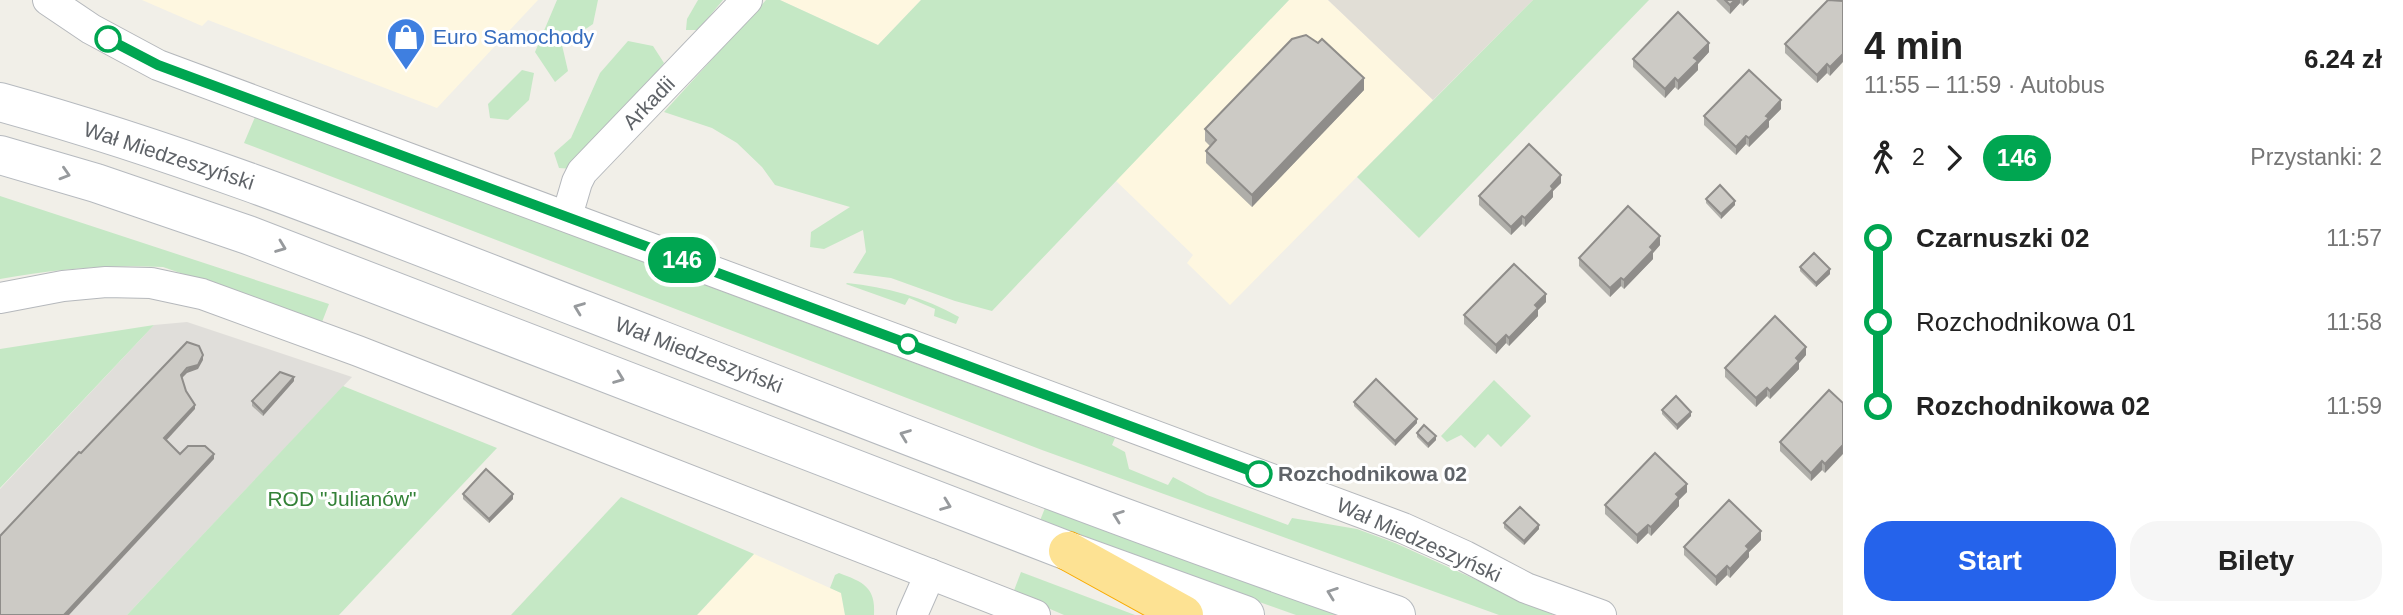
<!DOCTYPE html>
<html lang="pl">
<head>
<meta charset="utf-8">
<style>
  :root { --surface:#fff; --page:#f6f6f6; --text:#222; --muted:#767676; --accent:#2563eb }
  body { margin:0; font-family:Helvetica,sans-serif; background:var(--page); color:var(--text); height:100vh; display:flex; flex-direction:column; font-size:26px; white-space:nowrap }
  * { box-sizing:border-box; margin:0 }
  p { font-size:23px; color:var(--muted) }
  .icon { flex:none; width:38px; height:38px; fill:none; stroke:currentColor; stroke-width:2; stroke-linecap:round; stroke-linejoin:round }
  .map { position:relative; flex:1; overflow:hidden }
  .sheet { display:flex; flex-direction:column; background:var(--surface); width:560px }
  .sheet>* { flex:none }
  .badge { padding:0 14px; border-radius:23px; font-size:24px; line-height:46px }
  .map>.badge { position:absolute; translate:-50% -50%; box-shadow:0 0 0 4px #fff }
  .legs { display:flex; align-items:center; gap:10px; height:77px; padding:0 21px; font-size:23px }
  .legs p { margin-inline-start:auto }
  .summary { display:flex; align-items:center; justify-content:space-between; height:119px; padding:0 21px }
  h1 { font-size:38px; font-weight:600; line-height:52px }
  .action { display:flex; gap:14px; margin-top:auto; padding:14px 21px }
  .action a { flex:1; height:80px; border-radius:28px; background:var(--accent); color:#fff; font-size:28px; font-weight:600; line-height:80px; text-align:center }
  .action a+a { background:var(--page); color:var(--text) }
  ul { padding:0 21px; list-style:none }
  li { display:flex; align-items:center; gap:24px; height:84px; font-size:26px }
  li i { display:grid; place-items:center; width:10px; height:100%; margin:0 9px; background:currentColor }
  li i::after { content:''; width:18px; height:18px; margin:-9px; border:5px solid; border-radius:50%; background:var(--surface) }
  li p { margin-inline-start:auto }
  li:first-child i { background:linear-gradient(#0000 50%,currentColor 0) }
  li:last-child i { background:linear-gradient(currentColor 50%,#0000 0) }
  main { display:flex; flex:1; min-height:0 }
  .map>svg:first-child { display:block }
  .commercial { fill:#fef7e0 }
  .industrial { fill:#e0deda }
  .education { fill:#e1ded6 }
  .green { fill:#c5e8c5 }
  .lines { fill:none; stroke-linecap:round; stroke-linejoin:round }
  .street-casing { stroke:#b5b8bc; stroke-width:32 }
  .secondary-casing { stroke:#b6babf; stroke-width:40 }
  .highway-casing { stroke:#f9ab00; stroke-width:40 }
  .street { stroke:#fff; stroke-width:30 }
  .secondary { stroke:#fff; stroke-width:38 }
  .highway { stroke:#fde293; stroke-width:38 }
  .wall { fill:#afaea9 }
  .shaded-wall { fill:#8f8d8a }
  .building { fill:#cccac5; stroke:#8f8d8a; stroke-width:2 }
  .oneway { stroke:#979a9d }
  .line-1-casing { stroke:#fff; stroke-width:16 }
  .line-1 { stroke:#00a651; stroke-width:10 }
  .stop-1-dot { fill:#fff; stroke:#00a651; stroke-width:3.5 }
  .labels { text-anchor:middle; stroke-width:6; stroke-linejoin:round; paint-order:stroke }
  .shop-label { font-size:21px; fill:#366cbe; stroke:#fff; text-anchor:start }
  .street-label { font-size:21px; fill:#5f6368; stroke:#fff }
  .stop-label { font-size:21px; font-weight:bold; fill:#5f6368; stroke:#fff; text-anchor:start }
  .park-label { font-size:21px; fill:#348238; stroke:#fff }
</style>
</head>
<body>
<main>
<div class="map">
<svg width="1843" height="615" viewBox="0 0 1843 615">
  <rect width="100%" height="100%" fill="#f1efe8"/>
  <g class="commercial">
    <polygon points="142,0 538,0 437,108 208,20 202,26"/>
    <polygon points="780,0 921,0 878,45"/>
    <polygon points="1289,0 1328,0 1433,100 1230,305 1187,263 1193,255 1115,180"/>
    <polygon points="754,554 841,593 845,615 697,615"/>
  </g>
  <polygon class="industrial" points="187,322 352,377 127,615 0,615 0,489 154,325"/>
  <polygon class="education" points="1328,0 1533,0 1433,100"/>
  <g class="green">
    <polygon points="557,0 598,0 593,24 562,45 568,71 555,82 535,52"/>
    <polygon points="698,0 723,0 698,30 686,30 687,19"/>
    <polygon points="766,0 780,0 878,45 921,0 1289,0 992,311 955,301 891,278 853,273 866,252 863,230 824,249 810,247 811,232 850,207 775,185 762,167 737,143 712,128 664,112"/>
    <polygon points="1533,0 1649,0 1419,238 1357,177"/>
    <polygon points="628,41 653,46 664,63 623,113 573,169 559,168 554,153 571,138 600,73"/>
    <polygon points="522,70 534,73 529,100 508,120 490,118 488,104"/>
    <polygon points="255,117 1115,438 1112,445 1125,452 1129,469 1168,485 1173,477 1207,495 1288,525 1292,518 1357,529 1395,543 1554,615 1499,615 1042,450 244,143"/>
    <path d="M0,196L329,304L322,322L163,267C108,264 54,269 0,279Z"/>
    <path d="M847,283C886,287 924,297 959,317L956,324L934,316L935,309L909,298L905,305L846,284Z"/>
    <polygon points="154,325 0,488 0,489 0,349"/>
    <polygon points="1494,380 1531,416 1501,447 1488,434 1475,448 1461,435 1447,442 1441,436"/>
    <polygon points="343,386 497,448 339,615 127,615"/>
    <polygon points="621,497 754,554 697,615 511,615"/>
    <polygon points="1045,508 1347,615 1296,615 1039,523"/>
    <polygon points="1021,572 1135,615 1064,615 1013,593"/>
    <path d="M839,573C863,582 876,587 874,615H845L841,593L830,588L835,575Z"/>
  </g>
  <g class="lines">
    <g class="street-casing">
      <g id="street">
        <polyline points="48,0 91,29 158,65 1403,528 1465,556 1526,588 1601,615"/>
        <polyline points="567,216 577,182 582,172 747,0"/>
        <polyline points="0,298 63,286 106,282 151,283 202,294 358,351 1035,615"/>
        <polyline points="912,615 930,574"/>
      </g>
    </g>
    <g class="secondary-casing">
      <g id="secondary">
        <path d="M0,102C200,157 392,236 584,310C854,415 1123,521 1396,615"/>
        <polyline points="0,155 96,183 248,235 1068,551 1245,615"/>
      </g>
    </g>
    <g class="highway-casing">
      <polyline id="highway" points="1068,551 1184,615"/>
    </g>
    <use href="#street" class="street"/>
    <use href="#secondary" class="secondary"/>
    <use href="#highway" class="highway"/>
  </g>
  <g class="wall">
    <polygon points="1716,0 1749,0 1743,6 1740,3 1730,14"/>
    <polygon points="1842,0 1830,76 1827,73 1817,83 1785,53 1785,44"/>
    <polygon points="1709,52 1698,64 1698,70 1678,90 1675,87 1665,98 1633,67 1633,59"/>
    <polygon points="1364,90 1252,207 1206,163 1206,151 1210,146 1205,141 1205,129"/>
    <polygon points="1781,109 1769,121 1769,127 1749,147 1746,144 1736,155 1704,125 1704,116"/>
    <polygon points="1561,183 1553,191 1553,197 1525,227 1522,224 1511,235 1479,205 1479,196"/>
    <polygon points="1706,199 1735,205 1721,219 1706,203"/>
    <polygon points="1660,245 1653,253 1653,259 1624,289 1621,286 1610,297 1579,266 1579,258"/>
    <polygon points="1800,267 1830,274 1816,287 1800,271"/>
    <polygon points="1546,302 1538,310 1538,316 1509,346 1506,343 1496,354 1464,324 1464,315"/>
    <polygon points="1806,355 1799,363 1799,369 1770,399 1767,396 1756,407 1725,377 1725,368"/>
    <polygon points="294,381 263,416 252,406 252,401"/>
    <polygon points="1829,390 1825,473 1822,470 1811,481 1780,451 1780,442"/>
    <polygon points="1354,402 1417,423 1395,446 1354,406"/>
    <polygon points="1662,410 1691,416 1677,430 1662,414"/>
    <polygon points="1417,433 1436,440 1428,448 1417,437"/>
    <polygon points="1687,492 1679,500 1679,506 1651,536 1648,533 1637,544 1605,514 1605,505"/>
    <polygon points="463,494 513,499 489,523 463,499"/>
    <polygon points="1504,523 1539,529 1524,545 1504,528"/>
    <polygon points="1761,540 1749,552 1749,557 1730,578 1727,575 1716,586 1684,555 1684,547"/>
  </g>
  <g class="shaded-wall">
    <polygon points="1735,0 1740,0 1740,3 1730,14 1730,5"/>
    <polygon points="1743,0 1749,0 1743,6"/>
    <polygon points="1709,43 1709,52 1698,64 1698,70 1678,90 1678,81 1694,58"/>
    <polygon points="1843,54 1843,62 1830,76 1830,67"/>
    <polygon points="1827,64 1827,73 1817,83 1817,75"/>
    <polygon points="1364,78 1364,90 1252,207 1252,195"/>
    <polygon points="1675,78 1675,87 1665,98 1665,89"/>
    <polygon points="1781,100 1781,109 1769,121 1769,127 1749,147 1749,138 1766,116"/>
    <polygon points="1746,136 1746,144 1736,155 1736,147"/>
    <polygon points="1561,175 1561,183 1553,191 1553,197 1525,227 1525,218"/>
    <polygon points="1735,201 1735,205 1721,219 1721,214"/>
    <polygon points="1522,216 1522,224 1511,235 1511,227"/>
    <polygon points="1660,236 1660,245 1653,253 1653,259 1624,289 1624,280 1650,247"/>
    <polygon points="1830,269 1830,274 1816,287 1816,283"/>
    <polygon points="1621,278 1621,286 1610,297 1610,288"/>
    <polygon points="1546,294 1546,302 1538,310 1538,316 1509,346 1509,338 1535,305"/>
    <polygon points="1506,335 1506,343 1496,354 1496,345"/>
    <polygon points="1806,347 1806,355 1799,363 1799,369 1770,399 1770,391"/>
    <polygon points="203,355 203,360 198,369 187,373 181,379 181,375"/>
    <polygon points="294,377 294,381 263,416 263,412"/>
    <polygon points="1767,388 1767,396 1756,407 1756,398"/>
    <polygon points="195,405 195,409 164,443 164,438"/>
    <polygon points="1691,412 1691,416 1677,430 1677,425"/>
    <polygon points="1417,419 1417,423 1395,446 1395,441"/>
    <polygon points="1436,436 1436,440 1428,448 1428,444"/>
    <polygon points="1843,445 1843,454 1825,473 1825,464"/>
    <polygon points="214,454 214,459 69,615 64,615"/>
    <polygon points="1822,461 1822,470 1811,481 1811,473"/>
    <polygon points="1687,484 1687,492 1679,500 1679,506 1651,536 1651,527 1676,494"/>
    <polygon points="513,494 513,499 489,523 489,519"/>
    <polygon points="1539,525 1539,529 1524,545 1524,541"/>
    <polygon points="1648,525 1648,533 1637,544 1637,535"/>
    <polygon points="1761,531 1761,540 1749,552 1749,557 1730,578 1730,569 1746,546"/>
    <polygon points="1727,566 1727,575 1716,586 1716,577"/>
  </g>
  <g class="building">
    <polygon points="1725,0 1735,0 1730,5"/>
    <polygon points="1828,0 1843,1 1843,54 1830,67 1827,64 1817,75 1785,44"/>
    <polygon points="1678,12 1709,43 1694,58 1698,61 1678,81 1675,78 1665,89 1633,59"/>
    <polygon points="1306,35 1318,43 1322,39 1364,78 1252,195 1206,151 1216,140 1205,129 1292,39"/>
    <polygon points="1749,70 1781,100 1766,116 1769,118 1749,138 1746,136 1736,147 1704,116"/>
    <polygon points="1529,144 1561,175 1551,186 1553,189 1525,218 1522,216 1511,227 1479,196"/>
    <polygon points="1720,185 1735,201 1721,214 1706,199"/>
    <polygon points="1628,206 1660,236 1650,247 1653,250 1624,280 1621,278 1610,288 1579,258"/>
    <polygon points="1814,253 1830,269 1816,283 1800,267"/>
    <polygon points="1514,264 1546,294 1535,305 1538,308 1509,338 1506,335 1496,345 1464,315"/>
    <polygon points="1775,316 1806,347 1796,358 1799,361 1770,391 1767,388 1756,398 1725,368"/>
    <polygon points="187,342 199,346 203,355 198,365 187,368 181,375 186,391 195,405 164,438 180,454 188,446 205,446 214,454 64,615 0,615 0,536 79,452 81,453"/>
    <polygon points="280,372 294,377 263,412 252,401"/>
    <polygon points="1376,379 1417,419 1395,441 1354,402"/>
    <polygon points="1829,390 1843,403 1843,445 1825,464 1822,461 1811,473 1780,442"/>
    <polygon points="1676,396 1691,412 1677,425 1662,410"/>
    <polygon points="1424,425 1436,436 1428,444 1417,433"/>
    <polygon points="1655,453 1687,484 1676,494 1679,497 1651,527 1648,525 1637,535 1605,505"/>
    <polygon points="486,469 513,494 489,519 463,494"/>
    <polygon points="1729,500 1761,531 1746,546 1749,549 1730,569 1727,566 1716,577 1684,547"/>
    <polygon points="1520,507 1539,525 1524,541 1504,523"/>
  </g>
  <defs><path id="oneway-chevron" d="M-2-3.5L2.5 0L-2 3.5" fill="none" stroke-width="1.6" stroke-linecap="round" stroke-linejoin="round" transform="scale(1.75)"/></defs>
  <g class="oneway">
    <use href="#oneway-chevron" transform="translate(65 174) rotate(17)"/>
    <use href="#oneway-chevron" transform="translate(281 247) rotate(21)"/>
    <use href="#oneway-chevron" transform="translate(579 308) rotate(-159)"/>
    <use href="#oneway-chevron" transform="translate(619 378) rotate(21)"/>
    <use href="#oneway-chevron" transform="translate(905 435) rotate(-159)"/>
    <use href="#oneway-chevron" transform="translate(946 505) rotate(21)"/>
    <use href="#oneway-chevron" transform="translate(1118 516) rotate(-160)"/>
    <use href="#oneway-chevron" transform="translate(1332 593) rotate(-160)"/>
  </g>
  <g class="lines">
    <g class="line-1-casing">
      <polyline id="line-1" points="108,39 158,65 1259,474"/>
    </g>
    <use href="#line-1" class="line-1"/>
  </g>
  <defs>
    <g id="shop-pin" transform="scale(2.0125)"><path d="M0 17L-7.5 6A9.5 9.5 0 1 1 7.5 6Z" fill="#3f7fe0" stroke="#fff"/><path d="M-5-2.5h2.3a2.7 3.5 0 0 1 5.4 0H5L5.5 6h-11ZM-1.5-2.5h3a1.5 2.3 0 0 0-3 0Z" fill="#fff"/></g>
  </defs>
  <g fill-rule="evenodd">
    <use href="#shop-pin" x="406" y="37"/>
  </g>
  <g class="stop-1-dot">
    <circle cx="108" cy="39" r="12"/>
    <circle cx="908" cy="344" r="9"/>
    <circle cx="1259" cy="474" r="12"/>
  </g>
  <g class="labels">
    <g class="shop-label">
      <text x="433" y="44">Euro Samochody</text>
    </g>
    <g class="street-label">
      <text transform="translate(649 103) rotate(-46)" y="7">Arkadii</text>
      <text transform="translate(169 156) rotate(18)" y="7">Wał Miedzeszyński</text>
      <text transform="translate(699 355) rotate(21)" y="7">Wał Miedzeszyński</text>
      <text transform="translate(1419 540) rotate(24)" y="7">Wał Miedzeszyński</text>
    </g>
    <g class="stop-label">
      <text x="1278" y="481">Rozchodnikowa 02</text>
    </g>
    <g class="park-label">
      <text x="342" y="506">ROD "Julianów"</text>
    </g>
  </g>
</svg>
<b class="badge" style="left:682px;top:260px;background:#00a651;color:#fff">146</b>
</div>
<section class="sheet">
<div class="summary"><div><h1>4 min</h1><p>11:55 – 11:59 · Autobus</p></div><b>6.24 zł</b></div>
<div class="legs"><svg class="icon" aria-label="walk" viewBox="0 0 24 24"><circle cx="13" cy="4" r="2"/><path d="M13 8l-2 6 4 7M11 14l-3 7M7 12l3-4h3l4 4"/></svg>2<svg class="icon" aria-label="forward" viewBox="0 0 24 24"><path d="M9 5l7 7-7 7"/></svg><b class="badge" style="background:#00a651;color:#fff">146</b><p>Przystanki: 2</p></div>
<ul>
<li><i style="color:#00a651"></i><b>Czarnuszki 02</b><p>11:57</p></li>
<li><i style="color:#00a651"></i><span>Rozchodnikowa 01</span><p>11:58</p></li>
<li><i style="color:#00a651"></i><b>Rozchodnikowa 02</b><p>11:59</p></li>
</ul>
<div class="action"><a>Start</a><a>Bilety</a></div>
</section>
</main>
</body>
</html>
